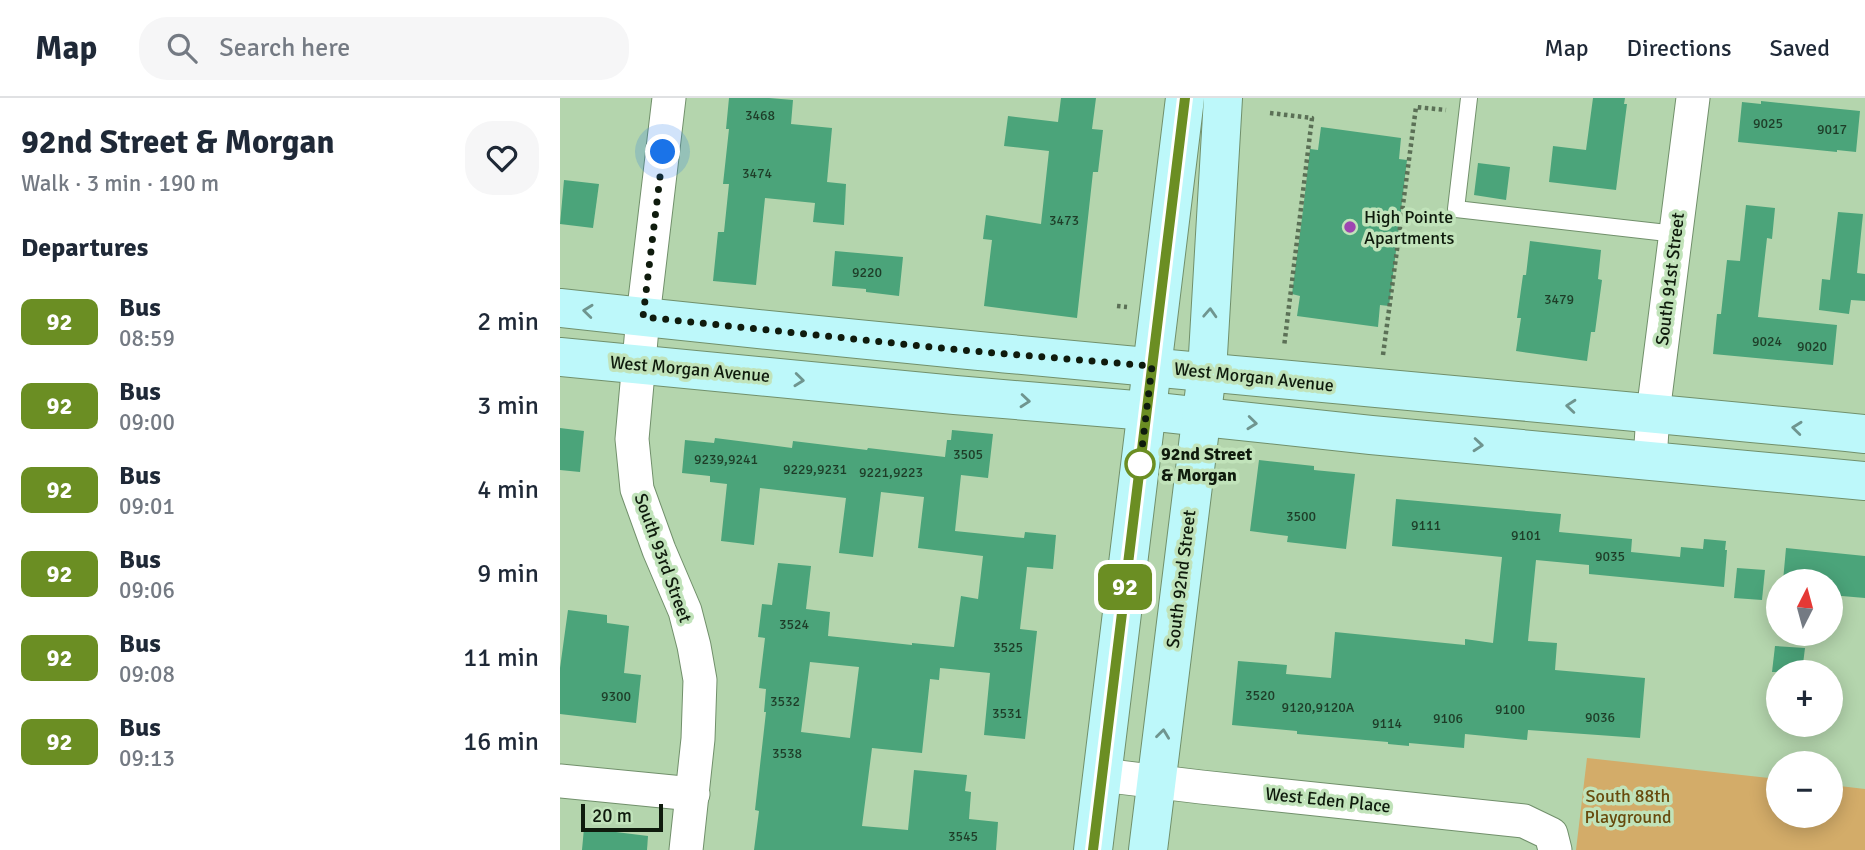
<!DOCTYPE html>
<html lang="en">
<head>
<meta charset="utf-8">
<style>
  :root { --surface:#fff; --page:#f6f6f7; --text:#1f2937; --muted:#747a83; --line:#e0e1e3 }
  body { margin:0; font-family:Signika,sans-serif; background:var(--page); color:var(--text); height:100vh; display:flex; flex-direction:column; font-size:26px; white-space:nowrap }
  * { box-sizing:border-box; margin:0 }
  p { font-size:23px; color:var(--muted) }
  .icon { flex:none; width:38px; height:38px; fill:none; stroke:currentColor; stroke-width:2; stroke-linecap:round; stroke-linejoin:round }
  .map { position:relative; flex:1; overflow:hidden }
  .drawer { display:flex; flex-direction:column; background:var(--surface); width:560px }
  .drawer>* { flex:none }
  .badge { padding:0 14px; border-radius:10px; font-size:24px; line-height:46px }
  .needle { width:46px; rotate:6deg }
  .controls { position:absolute; left:1206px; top:471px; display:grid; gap:14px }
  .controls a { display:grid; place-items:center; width:77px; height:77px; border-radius:50%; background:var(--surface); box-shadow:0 4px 18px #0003; font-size:35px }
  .scale { position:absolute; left:21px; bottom:18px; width:82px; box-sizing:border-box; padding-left:7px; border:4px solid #0f1b0d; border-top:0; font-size:19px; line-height:24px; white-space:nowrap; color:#0f1b0d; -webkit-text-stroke:5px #c1e3ba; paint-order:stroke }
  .you { position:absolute; width:35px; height:35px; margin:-18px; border:5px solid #fff; border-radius:50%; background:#1a73e8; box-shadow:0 0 0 10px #1a73e833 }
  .map>.badge { position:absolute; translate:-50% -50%; box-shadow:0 0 0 4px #fff }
  h2 { padding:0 21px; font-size:26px; line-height:63px }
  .round { display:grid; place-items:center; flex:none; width:74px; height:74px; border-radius:28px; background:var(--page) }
  .headline { display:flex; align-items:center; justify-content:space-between; height:119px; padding:0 21px }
  h1 { font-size:33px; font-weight:800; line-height:52px }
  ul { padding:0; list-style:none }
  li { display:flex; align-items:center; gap:21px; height:84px; padding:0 21px }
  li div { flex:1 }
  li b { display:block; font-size:26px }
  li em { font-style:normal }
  li .badge { min-width:77px; font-weight:700; text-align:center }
  header { display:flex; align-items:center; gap:42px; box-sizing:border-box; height:98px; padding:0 35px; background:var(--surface); border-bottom:2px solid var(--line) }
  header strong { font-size:33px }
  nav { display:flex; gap:38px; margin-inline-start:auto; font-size:24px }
  .search { width:490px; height:63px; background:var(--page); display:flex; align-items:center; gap:18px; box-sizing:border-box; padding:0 24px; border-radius:28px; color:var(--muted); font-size:26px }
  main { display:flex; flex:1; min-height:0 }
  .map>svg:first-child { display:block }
  .green { fill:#d3ac69 }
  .building { fill:#4ba47a; fill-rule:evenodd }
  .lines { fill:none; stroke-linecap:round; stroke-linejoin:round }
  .lane-casing { stroke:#71906b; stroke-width:18 }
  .street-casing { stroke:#71906b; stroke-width:35 }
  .secondary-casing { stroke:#71906b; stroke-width:40 }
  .path { stroke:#5b7056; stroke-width:4.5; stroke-dasharray:3.5 3.5; stroke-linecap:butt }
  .lane { stroke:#fff; stroke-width:16 }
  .street { stroke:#fff; stroke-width:33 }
  .secondary { stroke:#bdf8fa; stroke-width:38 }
  .oneway { stroke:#6f958f }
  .line-casing { stroke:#fff; stroke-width:16 }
  .line { stroke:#6b8e23; stroke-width:10 }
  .walk { stroke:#0f1b0d; stroke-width:7; stroke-dasharray:0 12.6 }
  .poi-dot { fill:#9e45b1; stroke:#c1e3ba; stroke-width:2.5 }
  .stop-dot { fill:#fff; stroke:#6b8e23; stroke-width:3.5 }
  .labels { text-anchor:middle; stroke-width:7; stroke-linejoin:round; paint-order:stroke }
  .number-label { font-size:14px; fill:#1e3d28 }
  .poi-label { font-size:18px; fill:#0f1b0d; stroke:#c1e3ba; text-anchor:start }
  .street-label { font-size:18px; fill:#0f1b0d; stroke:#c1e3ba }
  .stop-label { font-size:18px; font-weight:bold; fill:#0f1b0d; stroke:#c1e3ba; text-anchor:start }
  .park-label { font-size:18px; fill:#674a0d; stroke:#c1e3ba }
</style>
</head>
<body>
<header>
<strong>Map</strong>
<div class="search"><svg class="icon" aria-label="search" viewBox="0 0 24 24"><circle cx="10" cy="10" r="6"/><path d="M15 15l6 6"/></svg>Search here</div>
<nav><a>Map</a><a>Directions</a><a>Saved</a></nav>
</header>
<main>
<section class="drawer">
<div class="headline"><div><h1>92nd Street &amp; Morgan</h1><p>Walk · 3 min · 190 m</p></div><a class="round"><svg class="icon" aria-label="heart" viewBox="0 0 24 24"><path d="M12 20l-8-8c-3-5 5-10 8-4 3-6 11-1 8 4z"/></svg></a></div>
<h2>Departures</h2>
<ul>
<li><span class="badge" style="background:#6b8e23;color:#fff">92</span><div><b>Bus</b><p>08:59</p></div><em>2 min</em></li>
<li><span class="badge" style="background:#6b8e23;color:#fff">92</span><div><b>Bus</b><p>09:00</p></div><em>3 min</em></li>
<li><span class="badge" style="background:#6b8e23;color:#fff">92</span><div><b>Bus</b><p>09:01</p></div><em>4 min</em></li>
<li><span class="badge" style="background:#6b8e23;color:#fff">92</span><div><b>Bus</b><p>09:06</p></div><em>9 min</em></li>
<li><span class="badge" style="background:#6b8e23;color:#fff">92</span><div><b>Bus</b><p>09:08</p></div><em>11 min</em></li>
<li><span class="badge" style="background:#6b8e23;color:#fff">92</span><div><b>Bus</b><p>09:13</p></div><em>16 min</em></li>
</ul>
</section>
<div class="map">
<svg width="1305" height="752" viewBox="0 0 1305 752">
  <rect width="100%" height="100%" fill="#b4d5ad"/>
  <polygon class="green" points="1027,660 1218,681 1218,718 1270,718 1271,687 1305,691 1305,752 1016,752"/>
  <g class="building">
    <polygon points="169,0 209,0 233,2 231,26 272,30 267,84 286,86 284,127 253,124 255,105 205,100 196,187 153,183 158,134 164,134 169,86 163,86 169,31 166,31"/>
    <polygon points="501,0 536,0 532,31 543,32 538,74 533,74 517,220 424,208 432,142 423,141 426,117 481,126 489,53 444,48 448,18 498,24"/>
    <polygon points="1033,0 1065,0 1064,6 1067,6 1056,92 989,84 993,48 1026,52"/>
    <polygon points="1201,3 1300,13 1296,54 1277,52 1277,54 1178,44 1182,4 1201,6"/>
    <polygon points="761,29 841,40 839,61 847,62 837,145 829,208 820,207 818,229 737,218 740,198 732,196 743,112 750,51 758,52"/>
    <polygon points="918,65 950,69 946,102 914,97"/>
    <polygon points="4,82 39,86 33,130 0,126"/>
    <polygon points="1186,107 1215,110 1212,141 1207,140 1198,219 1277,227 1273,267 1153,256 1157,216 1161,216 1167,162 1180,163"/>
    <polygon points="1278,114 1303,116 1297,175 1305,176 1305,203 1291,202 1289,216 1259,212 1262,181 1270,182"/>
    <polygon points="970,143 1041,152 1038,181 1042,182 1035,234 1031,234 1027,263 956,253 961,220 957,220 963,177 966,177"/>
    <polygon points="275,153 343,159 339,198 306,194 306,191 272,188"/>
    <polygon points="0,330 24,333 20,374 0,372"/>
    <path d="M392,332L433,336L428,380L401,377L395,433L464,440L465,434L496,437L493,471L467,469L460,531L477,533L465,641L424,637L430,575L380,570L379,582L370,581L362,655L312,650L302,728L348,732L354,672L407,677L405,693L411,694L409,721L438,724L436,752H194L199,713L195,712L206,614H204L206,591L199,590L205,540L198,539L202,506L212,507L218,465L251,468L246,511L270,514L268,538L352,547V545L394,549L401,498L418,501L423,458L358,450L364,399L321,394L313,459L279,455L286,400L200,390L194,447L161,443L167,386L150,384V378L122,375L125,342L154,345L155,340L232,350L233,343L307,352L308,350L385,359L387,342H391ZM250,564L299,569L290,640L241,634Z"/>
    <polygon points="699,362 754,368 754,372 795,376 786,451 727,444 728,438 690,433"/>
    <polygon points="836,401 1001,416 999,434 1072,441 1071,454 1120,459 1121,449 1143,451 1144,441 1166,443 1165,452 1167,452 1164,489 1029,476 1029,467 976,462 968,543 997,545 995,572 1085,580 1080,640 968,632 967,642 905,636 904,650 849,645 849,648 828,646 828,644 737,636 737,633 672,627 678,563 727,567 726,576 771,580 775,534 905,547 905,541 933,545 942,459 832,448"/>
    <polygon points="1226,450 1305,458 1305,500 1270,497 1270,483 1223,483"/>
    <polygon points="1177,470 1205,472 1202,502 1174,500"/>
    <polygon points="8,512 47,517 47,525 69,528 64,575 81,577 76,625 0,616 0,570"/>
    <polygon points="1215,548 1245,550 1242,574 1212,574"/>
    <polygon points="24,730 88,738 87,752 22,752"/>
  </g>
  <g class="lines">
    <g class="lane-casing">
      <polyline id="lane" points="909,0 896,111 1116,136"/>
    </g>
    <g class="street-casing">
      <g id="street">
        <polyline points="109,0 83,219 72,341 77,391 99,452 125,513 134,548 140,582 138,641 126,752"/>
        <polyline points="1090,363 1093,315 1133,0"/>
        <polyline points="542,677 641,689 964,723 991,736 995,752"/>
        <polyline points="0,683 133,696"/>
      </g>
    </g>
    <g class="secondary-casing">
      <g id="secondary">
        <path d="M0,210C434,258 870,293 1305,336"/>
        <polyline points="0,259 395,297 587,313 811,337 1305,383"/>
        <polyline points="533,752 625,0"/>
        <polyline points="588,752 647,274 663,0"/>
      </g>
    </g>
    <g class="path">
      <polyline points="710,15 752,20 724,249"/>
      <polyline points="557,208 567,209"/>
      <polyline points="823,257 856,9 886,12"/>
    </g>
    <use href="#lane" class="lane"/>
    <use href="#street" class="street"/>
    <use href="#secondary" class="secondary"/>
  </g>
  <defs><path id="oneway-chevron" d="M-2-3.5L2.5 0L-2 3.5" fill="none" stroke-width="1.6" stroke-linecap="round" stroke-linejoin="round" transform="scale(1.75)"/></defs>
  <g class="oneway">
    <use href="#oneway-chevron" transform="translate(28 213) rotate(-174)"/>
    <use href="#oneway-chevron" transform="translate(650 215) rotate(-87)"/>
    <use href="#oneway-chevron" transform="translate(239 282) rotate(6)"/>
    <use href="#oneway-chevron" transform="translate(465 303) rotate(5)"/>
    <use href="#oneway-chevron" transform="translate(1011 308) rotate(-175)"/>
    <use href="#oneway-chevron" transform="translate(692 325) rotate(6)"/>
    <use href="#oneway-chevron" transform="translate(1237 330) rotate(-174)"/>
    <use href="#oneway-chevron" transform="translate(918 347) rotate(5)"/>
    <use href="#oneway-chevron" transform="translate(603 636) rotate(-83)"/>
  </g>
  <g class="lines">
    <g class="line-casing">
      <polyline id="line" points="533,752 625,0"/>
    </g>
    <use href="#line" class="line"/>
    <polyline class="walk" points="103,54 83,219 400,252 592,268 580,367 580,366"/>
  </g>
  <circle class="poi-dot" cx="790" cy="129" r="7"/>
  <circle class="stop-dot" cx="580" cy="366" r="14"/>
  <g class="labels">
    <g class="number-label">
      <text x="200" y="22">3468</text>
      <text x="1208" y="30">9025</text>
      <text x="1272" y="36">9017</text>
      <text x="197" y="80">3474</text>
      <text x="504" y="127">3473</text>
      <text x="307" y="179">9220</text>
      <text x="999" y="206">3479</text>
      <text x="1207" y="248">9024</text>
      <text x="1252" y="253">9020</text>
      <text x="408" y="361">3505</text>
      <text x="166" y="366">9239,9241</text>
      <text x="255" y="376">9229,9231</text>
      <text x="331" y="379">9221,9223</text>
      <text x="741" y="423">3500</text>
      <text x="866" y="432">9111</text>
      <text x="966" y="442">9101</text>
      <text x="1050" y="463">9035</text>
      <text x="234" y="531">3524</text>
      <text x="448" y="554">3525</text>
      <text x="700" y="602">3520</text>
      <text x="56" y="603">9300</text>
      <text x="225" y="608">3532</text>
      <text x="758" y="614">9120,9120A</text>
      <text x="950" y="616">9100</text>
      <text x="447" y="620">3531</text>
      <text x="1040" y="624">9036</text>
      <text x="888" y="625">9106</text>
      <text x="827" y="630">9114</text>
      <text x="227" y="660">3538</text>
      <text x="403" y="743">3545</text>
    </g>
    <g class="poi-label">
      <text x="804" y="125">High Pointe<tspan x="804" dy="21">Apartments</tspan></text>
    </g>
    <g class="street-label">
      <text transform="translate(1110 181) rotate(-83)" y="6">South 91st Street</text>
      <text transform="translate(130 271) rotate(5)" y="6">West Morgan Avenue</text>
      <text transform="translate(694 279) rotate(6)" y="6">West Morgan Avenue</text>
      <text transform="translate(103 460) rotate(70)" y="6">South 93rd Street</text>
      <text transform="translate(621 481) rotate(-83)" y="6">South 92nd Street</text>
      <text transform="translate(768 702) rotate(6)" y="6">West Eden Place</text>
    </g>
    <g class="stop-label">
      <text x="601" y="362">92nd Street<tspan x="601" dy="21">&amp; Morgan</tspan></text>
    </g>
    <g class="park-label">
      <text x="1068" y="704">South 88th<tspan x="1068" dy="21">Playground</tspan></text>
    </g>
  </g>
</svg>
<div class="controls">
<a><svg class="needle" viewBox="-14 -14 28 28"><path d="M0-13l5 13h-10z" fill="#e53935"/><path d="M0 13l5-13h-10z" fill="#747a83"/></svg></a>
<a>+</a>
<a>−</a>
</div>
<div class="scale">20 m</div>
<div class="you" style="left:103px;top:54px"></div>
<b class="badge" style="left:565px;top:489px;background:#6b8e23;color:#fff">92</b>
</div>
</main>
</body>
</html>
